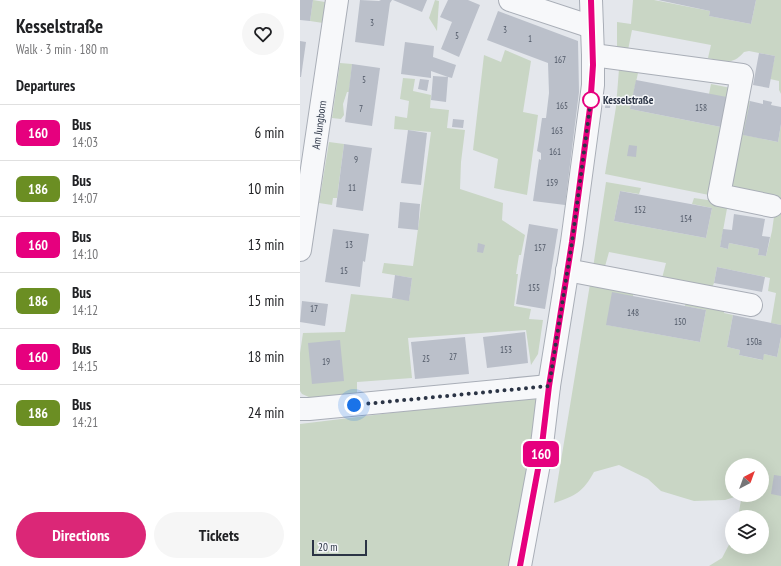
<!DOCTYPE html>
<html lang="en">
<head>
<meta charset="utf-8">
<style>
  :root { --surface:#fff; --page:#f6f6f6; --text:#202124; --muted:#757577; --line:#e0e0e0; --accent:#db2777 }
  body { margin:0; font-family:"PT Sans Narrow",sans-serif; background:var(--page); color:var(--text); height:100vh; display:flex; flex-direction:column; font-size:15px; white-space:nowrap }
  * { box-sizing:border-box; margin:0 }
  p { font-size:13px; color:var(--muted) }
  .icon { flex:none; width:22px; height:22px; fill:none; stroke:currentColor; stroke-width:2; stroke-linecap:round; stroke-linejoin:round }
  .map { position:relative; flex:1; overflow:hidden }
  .details { display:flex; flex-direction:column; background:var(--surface); width:300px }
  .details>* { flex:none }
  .badge { padding:0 8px; border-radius:6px; font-size:14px; line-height:26px }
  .needle { width:26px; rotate:41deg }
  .tools { position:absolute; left:425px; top:458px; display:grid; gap:8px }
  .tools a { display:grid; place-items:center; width:44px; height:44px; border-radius:50%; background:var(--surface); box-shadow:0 4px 16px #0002; font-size:20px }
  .scale { position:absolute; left:12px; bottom:10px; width:55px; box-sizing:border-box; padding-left:4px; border:2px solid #2b3445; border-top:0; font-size:11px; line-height:14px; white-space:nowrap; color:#2b3445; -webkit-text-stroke:3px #f4f6f9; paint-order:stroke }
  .you { position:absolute; width:20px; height:20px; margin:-10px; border:3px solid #fff; border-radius:50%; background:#1a73e8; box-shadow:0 0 0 6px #1a73e833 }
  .map>.badge { position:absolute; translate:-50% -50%; box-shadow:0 0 0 2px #fff }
  h2 { padding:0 16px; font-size:15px; line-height:36px }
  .round { display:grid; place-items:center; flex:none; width:42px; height:42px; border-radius:21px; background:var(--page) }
  .headline { display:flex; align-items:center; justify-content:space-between; height:68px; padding:0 16px }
  h1 { font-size:19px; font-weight:700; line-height:30px }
  .button { display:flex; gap:8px; margin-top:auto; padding:8px 16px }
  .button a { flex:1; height:46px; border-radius:24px; background:var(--accent); color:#fff; font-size:16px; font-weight:700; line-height:46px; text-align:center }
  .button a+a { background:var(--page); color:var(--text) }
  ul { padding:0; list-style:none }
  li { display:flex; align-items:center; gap:12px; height:56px; padding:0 16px; border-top:1px solid var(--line) }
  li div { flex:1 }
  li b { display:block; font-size:15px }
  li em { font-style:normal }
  li .badge { min-width:44px; font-weight:700; text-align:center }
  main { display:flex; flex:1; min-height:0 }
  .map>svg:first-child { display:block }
  .green { fill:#c9d6c5 }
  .building { fill:#bbc0ca }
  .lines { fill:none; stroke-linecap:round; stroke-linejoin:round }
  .minor-casing { stroke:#a9aeb7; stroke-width:24 }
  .minor { stroke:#f7f8fa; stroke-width:22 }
  .line-casing { stroke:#fff; stroke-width:9 }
  .line { stroke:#e6007e; stroke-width:6 }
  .walk { stroke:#2b3445; stroke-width:4; stroke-dasharray:0 7.2 }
  .stop-dot { fill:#fff; stroke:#e6007e; stroke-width:2 }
  .labels { text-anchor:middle; stroke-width:3; stroke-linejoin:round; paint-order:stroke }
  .number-label { font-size:9px; fill:#4f5766 }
  .stop-label { font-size:11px; font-weight:bold; fill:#2b3445; stroke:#f4f6f9; text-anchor:start }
  .street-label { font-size:11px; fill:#2b3445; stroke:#f4f6f9 }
</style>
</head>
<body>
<main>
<section class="details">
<div class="headline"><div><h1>Kesselstraße</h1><p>Walk · 3 min · 180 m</p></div><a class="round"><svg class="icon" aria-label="heart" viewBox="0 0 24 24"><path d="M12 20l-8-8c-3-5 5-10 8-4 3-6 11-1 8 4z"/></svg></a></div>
<h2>Departures</h2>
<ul>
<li><span class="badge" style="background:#e6007e;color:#fff">160</span><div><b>Bus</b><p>14:03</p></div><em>6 min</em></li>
<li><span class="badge" style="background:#6b8e23;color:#fff">186</span><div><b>Bus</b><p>14:07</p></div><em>10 min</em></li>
<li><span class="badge" style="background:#e6007e;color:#fff">160</span><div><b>Bus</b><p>14:10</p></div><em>13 min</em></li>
<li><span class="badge" style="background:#6b8e23;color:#fff">186</span><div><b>Bus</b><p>14:12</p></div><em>15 min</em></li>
<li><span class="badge" style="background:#e6007e;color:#fff">160</span><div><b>Bus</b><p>14:15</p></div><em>18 min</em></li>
<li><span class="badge" style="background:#6b8e23;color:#fff">186</span><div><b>Bus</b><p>14:21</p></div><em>24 min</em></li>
</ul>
<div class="button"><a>Directions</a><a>Tickets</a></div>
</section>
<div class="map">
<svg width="481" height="566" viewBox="0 0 481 566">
  <rect width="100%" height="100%" fill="#e4e7ec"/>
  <g class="green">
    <polygon points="13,0 25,2 23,23 10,21"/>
    <polygon points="135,0 139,1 137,31 129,18"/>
    <path d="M333,0H354L410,11L409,16L451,24L456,0H481V94L479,90V81L470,79L475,56L449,51L444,52C432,66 424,61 408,58L411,45L332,30L327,55L317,53V22L331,24Z"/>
    <polygon points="205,50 231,61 223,112 238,115 227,195 194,188 198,159 173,150 184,55 201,62"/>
    <polygon points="40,63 52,64 49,92 47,92 43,104 44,115 41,119 32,118"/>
    <polygon points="319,69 338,73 330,109 421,127 409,94 411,84 431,88 414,196 305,174 316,107"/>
    <polygon points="103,78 115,79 113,91 131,95 130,108 149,110 147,128 165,130 161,162 160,189 203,203 202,220 225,235 221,255 219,255 216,274 218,274 214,306 231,309 229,319 243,320 238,354 231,365 226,330 108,338 112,378 57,382 57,395 11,398 2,394 0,391 0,353 3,333 45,332 51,294 109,300 112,278 82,273 84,263 113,266 131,132 94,129 95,116 107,118 109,101 100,99"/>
    <polygon points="445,99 450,101 444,135 478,142 481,124 481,325 471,323 476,293 468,291 470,278 417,267 414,283 410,292 361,282 366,263 309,252 304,270 293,268 306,182 341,188 339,194 320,191 314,221 406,238 412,208 392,204 394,198 428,203 420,247 428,249 429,243 459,249 458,255 466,256 472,231 477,195 469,194 464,201 428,189"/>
    <polygon points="29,142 44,144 37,198 33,198 32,205 19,203"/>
    <path d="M291,278L335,286L333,296L307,325L400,342L406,310L385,306L387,296L425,305L424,313L433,315L427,347L440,350L439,355L462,360L464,354L477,357L481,337V566H409L422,558L432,539V547H462V517H438L442,495H462V465H432V495H441L425,500L394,501L361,491L348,479L319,465L294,472C283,492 275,496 254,503Z"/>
    <polygon points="248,394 220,566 0,566 0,424"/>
  </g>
  <g class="building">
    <polygon points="0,0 13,0 10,21 0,20"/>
    <polygon points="60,0 79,1 81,0 92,0 90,3 84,46 55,42"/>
    <polygon points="93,0 127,0 122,12"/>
    <polygon points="148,0 168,0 180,5 159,57 141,49 152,22 140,17"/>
    <polygon points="358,0 456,0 451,24 409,16 410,11"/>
    <polygon points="198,11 278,41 279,92 265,205 233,201 239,159 241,160 241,153 237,151 239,139 242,118 246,118 249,93 248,63 187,40"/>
    <polygon points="0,41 6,42 1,77 0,77"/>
    <polygon points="105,42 134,46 133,57 156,65 152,78 148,77 146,102 131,100 133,76 148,77 131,71 131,78 101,74"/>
    <polygon points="459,53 475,56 469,88 453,85"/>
    <polygon points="52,64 80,68 72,126 45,122"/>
    <polygon points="120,79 129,80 127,91 118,89"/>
    <polygon points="336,80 427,97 421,127 330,109"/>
    <polygon points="306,96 311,96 310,108 305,108"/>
    <polygon points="463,100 472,102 471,105 481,107 481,124 478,142 443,135 450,101 463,104"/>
    <polygon points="153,119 164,120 163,128 152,127"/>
    <polygon points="108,130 127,133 121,185 101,183"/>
    <polygon points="44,144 72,148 63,211 36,207"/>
    <polygon points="329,145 337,146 336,157 327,156"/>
    <polygon points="320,191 412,208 406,238 314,221"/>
    <polygon points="100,202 120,204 118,230 98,228"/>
    <polygon points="434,214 465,219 462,236 470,237 466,256 458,255 459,249 429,243 428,249 420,247 423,229 432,230"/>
    <polygon points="229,224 258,229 245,309 216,304"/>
    <polygon points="33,229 69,234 65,262 63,261 60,287 25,282"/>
    <polygon points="178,243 185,245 183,253 177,252"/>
    <polygon points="417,267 465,277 462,292 414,283"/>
    <polygon points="95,275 112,278 109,301 92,298"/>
    <polygon points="312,292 406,310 400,342 306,325"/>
    <polygon points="2,301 28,304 25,326 0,322"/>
    <polygon points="433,315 481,325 481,337 477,357 464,354 463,360 439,355 440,350 427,347"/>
    <polygon points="225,332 228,363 187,368 183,337"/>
    <polygon points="165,337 169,374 115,379 111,342"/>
    <polygon points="40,340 44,381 12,384 8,343"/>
    <polygon points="474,475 481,476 481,496 471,494"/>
  </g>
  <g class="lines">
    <g class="minor-casing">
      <g id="minor">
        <polyline points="210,0 292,27"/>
        <polyline points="293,55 442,75 419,195 472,206"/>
        <polyline points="0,250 37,0"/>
        <polyline points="267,270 451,305"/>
        <polyline points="0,409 9,409 249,386"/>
        <polyline points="220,566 241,453 249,386 272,242 290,108 293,85 293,55 291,0"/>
      </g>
    </g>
    <use href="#minor" class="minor"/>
  </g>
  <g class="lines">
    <g class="line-casing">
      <polyline id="line" points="220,566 241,453 249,386 272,242 290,108 293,65 291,0"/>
    </g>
    <use href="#line" class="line"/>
    <polyline class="walk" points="54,405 249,386 272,242 291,99 291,100"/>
  </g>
  <circle class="stop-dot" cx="291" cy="100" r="8"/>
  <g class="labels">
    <g class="number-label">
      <text x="72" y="26">3</text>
      <text x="205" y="33">3</text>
      <text x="157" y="39">5</text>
      <text x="230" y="42">1</text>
      <text x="260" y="63">167</text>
      <text x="64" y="83">5</text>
      <text x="262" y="109">165</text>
      <text x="401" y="111">158</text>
      <text x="61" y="112">7</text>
      <text x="257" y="134">163</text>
      <text x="255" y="155">161</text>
      <text x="56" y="163">9</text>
      <text x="252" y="186">159</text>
      <text x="52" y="191">11</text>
      <text x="340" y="213">152</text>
      <text x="386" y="222">154</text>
      <text x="49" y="248">13</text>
      <text x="240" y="251">157</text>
      <text x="44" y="274">15</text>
      <text x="234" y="291">155</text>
      <text x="14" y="312">17</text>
      <text x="333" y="316">148</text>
      <text x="380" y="325">150</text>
      <text x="454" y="345">150a</text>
      <text x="206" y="353">153</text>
      <text x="153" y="360">27</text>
      <text x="126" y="362">25</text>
      <text x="26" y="365">19</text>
    </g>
    <g class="stop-label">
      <text x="303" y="104">Kesselstraße</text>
    </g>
    <g class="street-label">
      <text transform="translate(19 125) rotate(-82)" y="4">Am Jungborn</text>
    </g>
  </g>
</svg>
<div class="tools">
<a><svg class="needle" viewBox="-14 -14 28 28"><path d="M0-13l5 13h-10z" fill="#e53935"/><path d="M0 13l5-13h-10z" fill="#757577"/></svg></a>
<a><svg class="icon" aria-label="layers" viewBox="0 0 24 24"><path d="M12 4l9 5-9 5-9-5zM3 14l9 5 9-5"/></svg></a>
</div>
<div class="scale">20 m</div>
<div class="you" style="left:54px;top:405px"></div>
<b class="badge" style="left:241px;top:454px;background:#e6007e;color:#fff">160</b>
</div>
</main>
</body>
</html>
